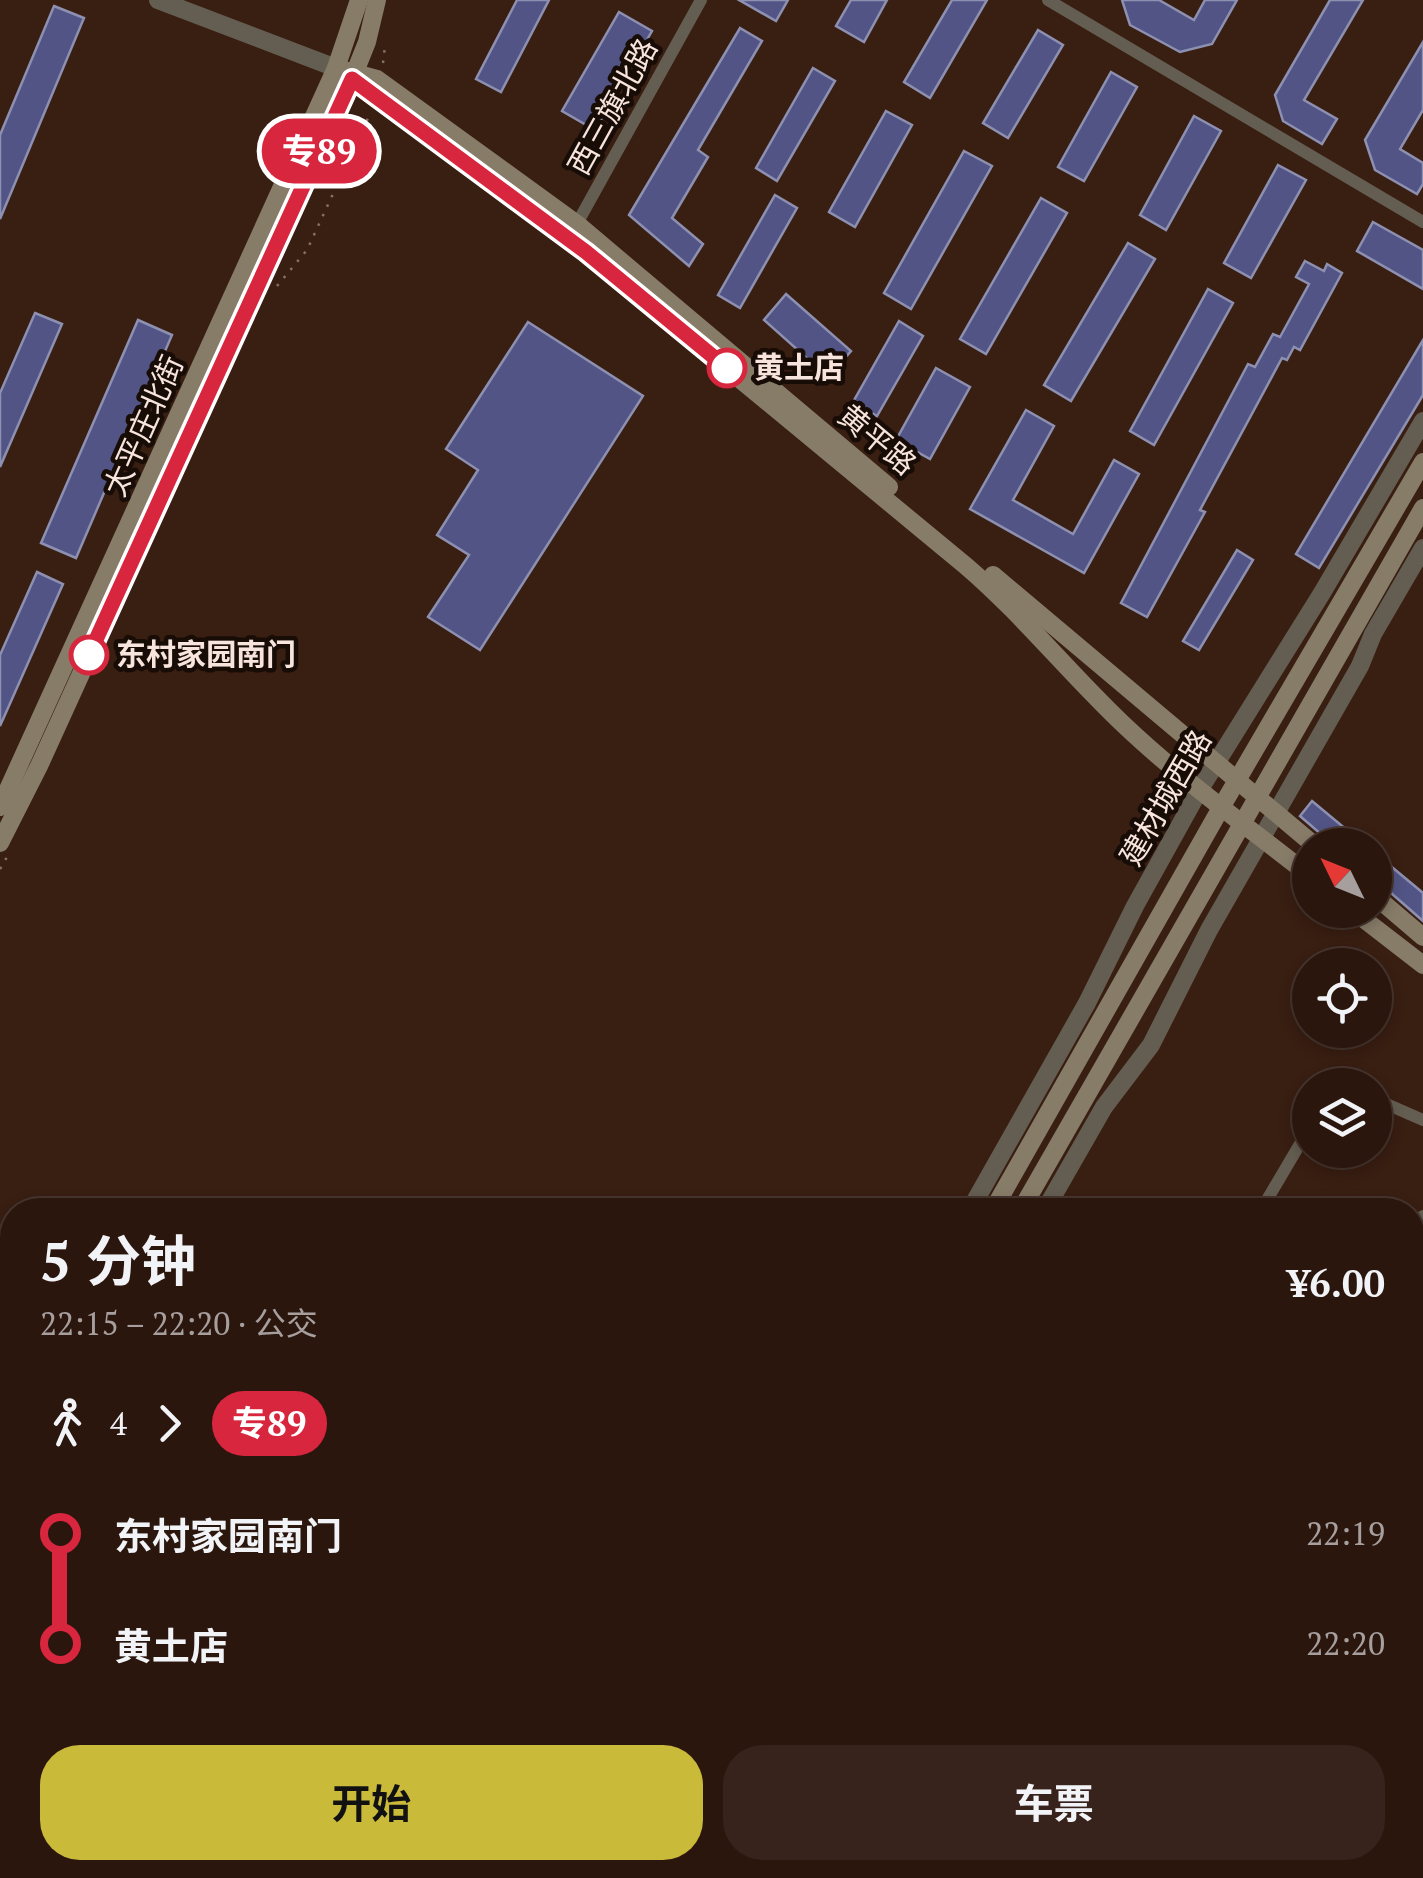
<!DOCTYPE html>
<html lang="zh">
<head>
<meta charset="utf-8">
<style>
  :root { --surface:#2b160e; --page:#37231c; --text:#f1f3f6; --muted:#a69f9e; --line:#47352e; --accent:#caba3a }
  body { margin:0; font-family:"PT Serif","Noto Sans SC",serif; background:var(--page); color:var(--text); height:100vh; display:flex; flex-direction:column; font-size:38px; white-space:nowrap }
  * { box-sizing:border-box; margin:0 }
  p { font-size:32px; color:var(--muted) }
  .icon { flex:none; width:55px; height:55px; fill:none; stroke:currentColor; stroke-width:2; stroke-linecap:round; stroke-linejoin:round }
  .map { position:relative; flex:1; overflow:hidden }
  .drawer { position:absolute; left:0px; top:1198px; width:1425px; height:682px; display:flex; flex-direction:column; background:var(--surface); border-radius:40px 40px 0 0; box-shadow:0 5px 15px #0003,0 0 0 2px var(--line) }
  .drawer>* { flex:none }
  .badge { padding:0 20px; border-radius:32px; font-size:35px; line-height:65px }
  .needle { width:65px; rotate:313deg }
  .tools { position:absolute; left:1292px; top:828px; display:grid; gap:20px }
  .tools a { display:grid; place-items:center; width:100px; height:100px; border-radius:50%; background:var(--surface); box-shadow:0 5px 15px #0003,0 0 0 2px var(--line); font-size:50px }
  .map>.badge { position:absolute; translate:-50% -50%; box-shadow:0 0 0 5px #fff }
  .legs { display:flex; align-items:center; gap:15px; height:110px; padding:0 40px; font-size:32px }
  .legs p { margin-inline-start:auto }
  .overview { display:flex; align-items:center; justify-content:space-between; height:170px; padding:0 40px }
  h1 { font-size:55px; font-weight:700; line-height:75px }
  .cta { display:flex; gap:20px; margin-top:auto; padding:20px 40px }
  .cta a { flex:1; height:115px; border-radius:40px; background:var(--accent); color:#111; font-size:40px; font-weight:700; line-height:115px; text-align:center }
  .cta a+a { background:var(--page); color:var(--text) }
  ul { padding:0 40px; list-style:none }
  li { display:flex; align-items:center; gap:35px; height:110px; font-size:38px }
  li i { display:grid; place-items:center; width:15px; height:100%; margin:0 12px; background:currentColor }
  li i::after { content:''; width:25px; height:25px; margin:-12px; border:8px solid; border-radius:50%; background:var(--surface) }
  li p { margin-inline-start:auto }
  li:first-child i { background:linear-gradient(#0000 50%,currentColor 0) }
  li:last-child i { background:linear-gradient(currentColor 50%,#0000 0) }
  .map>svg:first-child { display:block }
  .green { fill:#31481b }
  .building { fill:#525485; stroke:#8d90b0; stroke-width:2.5 }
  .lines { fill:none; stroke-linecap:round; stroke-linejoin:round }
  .path { stroke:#876f65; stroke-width:2.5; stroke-dasharray:2.5 8; stroke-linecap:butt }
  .minor { stroke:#645d51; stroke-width:12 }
  .tertiary { stroke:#645d51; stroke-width:18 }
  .secondary { stroke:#877c68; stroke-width:18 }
  .line-1-casing { stroke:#fff; stroke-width:22 }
  .line-1 { stroke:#d7263d; stroke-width:15 }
  .stop-1-dot { fill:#fff; stroke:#d7263d; stroke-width:5 }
  .labels { text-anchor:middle; stroke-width:9; stroke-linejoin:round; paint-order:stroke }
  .street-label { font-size:30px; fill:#f7e4dc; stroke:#180c07 }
  .stop-label { font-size:30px; font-weight:bold; fill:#f7e4dc; stroke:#180c07; text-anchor:start }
</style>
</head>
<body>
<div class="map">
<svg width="1423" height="1878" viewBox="0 0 1423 1878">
  <rect width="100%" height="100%" fill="#391e12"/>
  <polygon class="green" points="708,1868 1106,1868 1119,1878 701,1878"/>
  <g class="building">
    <polygon points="517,0 549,0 501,92 476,79"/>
    <polygon points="739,0 788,0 776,21"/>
    <polygon points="851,0 887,0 864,42 836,26"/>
    <polygon points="952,0 987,0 930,98 904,82"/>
    <polygon points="1122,0 1159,0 1194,20 1205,0 1237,0 1212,44 1180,52 1130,25"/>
    <polygon points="1330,0 1363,0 1304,100 1337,119 1322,144 1283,121 1275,95"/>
    <polygon points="54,6 84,18 0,219 0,135"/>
    <polygon points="619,12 652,31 595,130 562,111"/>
    <polygon points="740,28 762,41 698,150 708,157 672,218 703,244 689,266 629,215"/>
    <polygon points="1038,30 1063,45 1008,138 983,123"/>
    <polygon points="1423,42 1423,110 1400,149 1423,163 1423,184 1417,194 1375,170 1365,140"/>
    <polygon points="813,68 835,81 777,181 756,168"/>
    <polygon points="1111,72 1137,87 1084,181 1058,167"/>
    <polygon points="886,111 912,125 855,227 829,212"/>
    <polygon points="1194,116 1221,131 1166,230 1140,215"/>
    <polygon points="964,151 992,166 911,309 884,293"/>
    <polygon points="1278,165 1306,180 1251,278 1224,263"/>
    <polygon points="775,195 797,208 740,308 718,295"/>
    <polygon points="1041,198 1067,213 986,354 960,339"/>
    <polygon points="1373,222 1423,250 1423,289 1357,251"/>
    <polygon points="1128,243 1155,259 1071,401 1044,385"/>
    <polygon points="1305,261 1324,271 1327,264 1342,273 1300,350 1294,347 1287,360 1282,358 1200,510 1205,512 1147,617 1121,603 1248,364 1255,367 1273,334 1280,337 1309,284 1296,277"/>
    <polygon points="1208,289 1233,303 1154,445 1130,431"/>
    <polygon points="786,294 851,351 828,377 764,320"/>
    <polygon points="35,313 62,324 0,467 0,393"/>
    <polygon points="138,320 172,335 76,558 41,543"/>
    <polygon points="899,321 923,336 877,416 853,402"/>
    <polygon points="528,322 643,396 480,650 428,617 469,555 437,535 478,470 446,449"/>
    <polygon points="1423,340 1423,395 1319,568 1296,554"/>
    <polygon points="936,368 970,387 930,459 896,440"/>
    <polygon points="1026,410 1054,426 1013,500 1073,534 1114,460 1139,474 1084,573 970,509"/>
    <polygon points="1237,550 1253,560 1199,650 1183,641"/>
    <polygon points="37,572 63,584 0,726 0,655"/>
    <polygon points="1312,801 1365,845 1326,845 1322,835 1300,816"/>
    <polygon points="1375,853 1423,893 1423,921 1383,886 1375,884"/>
  </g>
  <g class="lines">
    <g class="path">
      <polyline points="383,63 385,46"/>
      <polyline points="277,286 307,250 370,114"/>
      <polyline points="0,869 7,857"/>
    </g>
    <g class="minor">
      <polyline points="1048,0 1423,222"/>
      <polyline points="574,229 701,0"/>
      <polyline points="1335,1085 1337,1082 1343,1085"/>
      <polyline points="1375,1099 1423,1120"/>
      <polyline points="1261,1210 1310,1127"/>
      <polyline points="1412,1223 1423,1216"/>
      <polyline points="1412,1392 1423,1388"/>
      <polyline points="0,1645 12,1655"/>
      <polyline points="1412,1705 1423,1709"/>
      <polyline points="303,1868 317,1878"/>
      <polyline points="1173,1868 1186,1878"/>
    </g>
    <g class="tertiary">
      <polyline points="158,0 336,68"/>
      <polyline points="970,1210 1087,1003 1135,906 1200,789 1322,593 1423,421"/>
      <polyline points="1045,1210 1104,1107 1151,1045 1209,930 1360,666 1373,634 1423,548"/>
      <polyline points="590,1878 596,1868"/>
      <polyline points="664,1878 670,1868"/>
    </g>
    <g class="secondary">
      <path d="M336,68L586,252L966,566C1023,615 1069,673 1124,725C1182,780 1248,827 1310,876"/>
      <polyline points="340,69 377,79 577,224 889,487"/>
      <polyline points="993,575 1314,845"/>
      <polyline points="0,807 336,68 359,0"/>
      <polyline points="0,843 39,766 355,72 367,42 377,0"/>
      <polyline points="1375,896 1423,937"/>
      <polyline points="1352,910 1423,965"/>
      <polyline points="993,1210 1222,806 1423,462"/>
      <polyline points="1021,1210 1423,508"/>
      <polyline points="614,1878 620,1868"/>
      <polyline points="640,1878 646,1868"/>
    </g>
  </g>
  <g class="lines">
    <g class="line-1-casing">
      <polyline id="line-1" points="89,655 352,79 586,252 727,368"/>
    </g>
    <use href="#line-1" class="line-1"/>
  </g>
  <g class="stop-1-dot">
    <circle cx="727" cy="368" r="18"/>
    <circle cx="89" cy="655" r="18"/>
  </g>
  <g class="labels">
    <g class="street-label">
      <text transform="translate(613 107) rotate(-61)" y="10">西三旗北路</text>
      <text transform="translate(144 426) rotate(-66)" y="10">太平庄北街</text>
      <text transform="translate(877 440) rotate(40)" y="10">黄平路</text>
      <text transform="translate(1166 798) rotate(-60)" y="10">建材城西路</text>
    </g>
    <g class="stop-label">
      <text x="754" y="378">黄土店</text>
      <text x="116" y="665">东村家园南门</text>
    </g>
  </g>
</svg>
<div class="tools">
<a><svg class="needle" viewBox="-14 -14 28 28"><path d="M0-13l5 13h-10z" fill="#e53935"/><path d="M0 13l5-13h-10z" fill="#a69f9e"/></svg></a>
<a><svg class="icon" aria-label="locate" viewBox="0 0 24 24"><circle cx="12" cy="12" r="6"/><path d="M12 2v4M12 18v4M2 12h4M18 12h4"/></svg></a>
<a><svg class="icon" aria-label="layers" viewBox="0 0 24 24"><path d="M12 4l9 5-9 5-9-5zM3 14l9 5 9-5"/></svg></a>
</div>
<b class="badge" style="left:319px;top:151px;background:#d7263d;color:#fff">专89</b>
<section class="drawer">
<div class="overview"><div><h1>5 分钟</h1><p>22:15 – 22:20 · 公交</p></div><b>¥6.00</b></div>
<div class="legs"><svg class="icon" aria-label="walk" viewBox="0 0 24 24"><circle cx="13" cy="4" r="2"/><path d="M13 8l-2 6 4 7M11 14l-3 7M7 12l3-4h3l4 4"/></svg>4<svg class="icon" aria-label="forward" viewBox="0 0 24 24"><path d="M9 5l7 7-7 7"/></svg><b class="badge" style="background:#d7263d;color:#fff">专89</b></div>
<ul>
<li><i style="color:#d7263d"></i><b>东村家园南门</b><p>22:19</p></li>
<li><i style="color:#d7263d"></i><b>黄土店</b><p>22:20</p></li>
</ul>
<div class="cta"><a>开始</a><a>车票</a></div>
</section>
</div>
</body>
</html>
